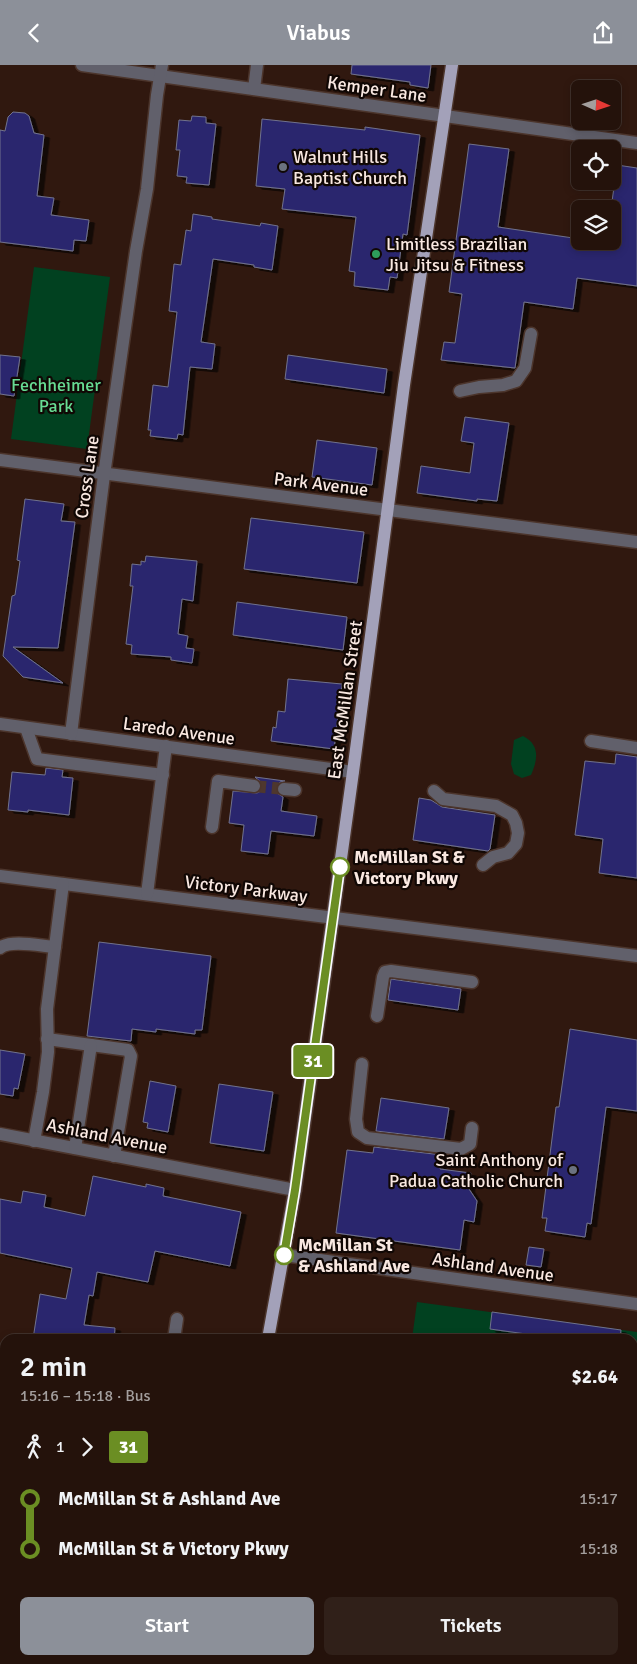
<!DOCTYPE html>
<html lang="en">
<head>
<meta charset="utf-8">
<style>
  :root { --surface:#24120b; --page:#302019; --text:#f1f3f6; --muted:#a39e9d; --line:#41322c; --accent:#8c9099 }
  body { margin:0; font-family:Signika,sans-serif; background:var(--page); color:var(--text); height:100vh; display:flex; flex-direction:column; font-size:19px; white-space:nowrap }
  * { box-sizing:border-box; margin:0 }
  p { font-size:16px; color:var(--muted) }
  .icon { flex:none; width:28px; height:28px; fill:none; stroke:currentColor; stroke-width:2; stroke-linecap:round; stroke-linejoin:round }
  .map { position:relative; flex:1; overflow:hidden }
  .details { position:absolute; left:0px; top:1269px; width:638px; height:331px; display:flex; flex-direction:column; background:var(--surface); border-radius:15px 15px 0 0; box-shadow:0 2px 8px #0003,0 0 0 1px var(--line) }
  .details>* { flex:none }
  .badge { padding:0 10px; border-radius:4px; font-size:18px; line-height:32px }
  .needle { width:32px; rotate:93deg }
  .tools { position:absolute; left:571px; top:15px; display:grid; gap:10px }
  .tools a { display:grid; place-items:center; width:50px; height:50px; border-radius:8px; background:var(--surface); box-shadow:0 2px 8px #0003,0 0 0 1px var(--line); font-size:25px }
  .map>.badge { position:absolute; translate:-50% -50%; box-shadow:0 0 0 2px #fff }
  .legs { display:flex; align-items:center; gap:8px; height:55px; padding:0 20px; font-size:16px }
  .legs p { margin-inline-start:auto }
  .head { display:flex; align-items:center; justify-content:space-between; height:85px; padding:0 20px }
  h1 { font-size:28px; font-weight:600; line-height:38px }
  .cta { display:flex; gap:10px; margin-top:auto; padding:10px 20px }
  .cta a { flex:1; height:58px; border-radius:8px; background:var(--accent); color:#fff; font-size:20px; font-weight:600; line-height:58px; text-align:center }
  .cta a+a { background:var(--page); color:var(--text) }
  ul { padding:0 20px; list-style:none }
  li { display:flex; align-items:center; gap:18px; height:50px; font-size:19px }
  li i { display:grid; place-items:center; width:8px; height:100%; margin:0 6px; background:currentColor }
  li i::after { content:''; width:12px; height:12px; margin:-6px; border:4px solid; border-radius:50%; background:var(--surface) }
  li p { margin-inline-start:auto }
  li:first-child i { background:linear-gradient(#0000 50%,currentColor 0) }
  li:last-child i { background:linear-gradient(currentColor 50%,#0000 0) }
  header { display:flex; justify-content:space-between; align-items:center; height:65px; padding:0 20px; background:var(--accent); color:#fff; font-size:22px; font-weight:600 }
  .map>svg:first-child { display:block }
  .green { fill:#014120 }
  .building { fill:#2c276e; stroke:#70728d; filter:url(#shadow) }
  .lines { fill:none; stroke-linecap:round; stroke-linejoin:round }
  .minor-tunnel { stroke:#4e372e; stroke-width:12; stroke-dasharray:12 6; stroke-linecap:butt }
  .minor-casing { stroke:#4c352c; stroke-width:15 }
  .major-casing { stroke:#4c352c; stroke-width:15 }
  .minor { stroke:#61606b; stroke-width:12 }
  .major { stroke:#a3a1b9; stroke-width:12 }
  .line-1-casing { stroke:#fff; stroke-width:11 }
  .line-1 { stroke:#6b8e23; stroke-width:8 }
  .worship-dot { fill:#6b7280; stroke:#100704; stroke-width:2 }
  .leisure-dot { fill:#2e9e5b; stroke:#100704; stroke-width:2 }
  .stop-1-dot { fill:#fff; stroke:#6b8e23; stroke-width:2.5 }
  .labels { text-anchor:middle; stroke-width:4.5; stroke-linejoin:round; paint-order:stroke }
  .street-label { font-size:18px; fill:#f9e8e1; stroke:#100704 }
  .poi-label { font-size:18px; fill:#f9e8e1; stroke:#100704; text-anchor:start }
  .park-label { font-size:18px; fill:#67dc93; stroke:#100704 }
  .stop-label { font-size:18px; font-weight:bold; fill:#f9e8e1; stroke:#100704; text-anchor:start }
</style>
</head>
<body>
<header><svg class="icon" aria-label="back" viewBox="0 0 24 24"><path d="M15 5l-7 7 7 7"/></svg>Viabus<svg class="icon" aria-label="share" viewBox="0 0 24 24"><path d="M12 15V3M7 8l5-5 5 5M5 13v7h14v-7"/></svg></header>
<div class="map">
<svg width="637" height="1599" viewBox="0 0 637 1599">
  <defs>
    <filter id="shadow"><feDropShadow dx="5.5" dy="3" stdDeviation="0" flood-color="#0009"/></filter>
  </defs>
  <rect width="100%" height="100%" fill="#30180f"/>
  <g class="green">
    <polygon points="34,202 110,212 87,384 11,374"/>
    <path d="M523,671C540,680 538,694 531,710L522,713L514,709L511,699L514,675Z"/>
    <polygon points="417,1237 637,1267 637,1472 632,1472 632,1274 412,1274"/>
  </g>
  <g class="building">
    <polygon points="352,0 431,0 428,23 410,20 410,17 351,9"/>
    <polygon points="13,47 25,48 29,51 34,68 44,70 37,131 54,133 51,150 89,155 86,176 74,175 73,186 0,177 0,65 5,66 8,52"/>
    <polygon points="192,51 206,52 206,58 216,59 209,120 186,118 187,112 177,111 180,85 176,85 179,55 191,56"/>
    <polygon points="262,54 365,65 365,62 420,70 407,170 403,169 397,213 390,212 388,225 354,221 355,207 349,206 356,152 282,144 285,124 256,121"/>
    <polygon points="469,79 509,84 498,162 580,174 580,176 612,176 612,144 611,144 617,100 637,103 637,221 577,213 573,244 524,237 515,303 441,295 444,277 455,278 462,229 449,227"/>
    <polygon points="193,149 212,152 212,154 260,161 261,158 278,161 272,205 254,202 254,200 213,194 201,277 215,279 212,304 190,302 183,370 178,369 177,374 150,371 151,365 148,365 153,320 168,322 177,247 169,246 174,199 181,200 186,165 191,166"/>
    <polygon points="0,290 20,292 14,331 0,329"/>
    <polygon points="288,290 387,304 384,328 285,314"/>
    <polygon points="465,352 509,358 497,436 477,434 477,436 417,428 421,401 470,408 474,378 461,376"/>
    <polygon points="317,375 377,383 372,420 312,412"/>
    <polygon points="25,434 64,439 61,456 75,457 58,583 13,582 63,618 23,612 3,591 12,531 15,530 20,496 17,495"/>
    <polygon points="251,453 364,467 357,518 244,504"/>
    <polygon points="146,491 197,496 193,536 182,534 178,569 188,571 186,583 194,584 192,598 171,595 171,592 131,589 132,580 126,579 133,521 130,521 132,499 141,500 141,496 145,497"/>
    <polygon points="237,537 347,552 343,585 233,570"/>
    <polygon points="288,614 342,619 334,684 271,676 273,662 276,663 278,646 285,647"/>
    <polygon points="616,689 637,692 637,813 599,808 603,774 575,770 585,696 615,699"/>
    <polygon points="46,703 63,705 62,712 73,713 69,750 28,745 28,747 8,745 12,707 45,710"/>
    <polygon points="255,712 285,716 280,717 276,723 277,728 283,732 281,746 317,751 314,771 271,766 268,789 241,786 244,760 229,758 233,726 257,728 261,726 262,718"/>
    <polygon points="419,733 431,735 442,742 495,750 490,784 488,786 413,775"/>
    <polygon points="99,877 211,891 202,965 195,965 195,969 156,964 156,967 132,964 131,976 87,971"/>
    <polygon points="391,914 461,924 458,945 388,935"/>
    <polygon points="570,964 637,975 637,1046 606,1042 591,1159 587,1158 585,1172 545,1166 547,1153 542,1153 556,1042 559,1042"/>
    <polygon points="0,985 25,989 18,1024 14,1023 13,1031 0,1029"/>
    <polygon points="150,1016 176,1021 168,1067 147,1063 148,1058 143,1057"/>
    <polygon points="219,1019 273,1027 264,1086 210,1078"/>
    <polygon points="381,1033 449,1043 444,1074 376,1066"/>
    <polygon points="374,1082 442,1090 440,1104 471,1108 469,1124 477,1136 474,1157 464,1155 460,1185 336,1168 347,1085 373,1088"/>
    <polygon points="93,1111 146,1122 146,1119 164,1123 163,1131 241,1147 230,1201 155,1186 148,1217 97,1207 93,1231 89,1230 84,1260 115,1263 114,1274 33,1274 40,1229 66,1234 72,1203 0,1188 0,1134 21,1138 23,1126 46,1130 44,1142 85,1151"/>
    <polygon points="529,1182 544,1184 541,1202 526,1200"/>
    <polygon points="492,1247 621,1265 620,1274 562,1274 490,1264"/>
  </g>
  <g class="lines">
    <polyline class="minor-tunnel" points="254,721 284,724"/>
    <g class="minor-casing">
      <g id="minor">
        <polyline points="82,0 637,78"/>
        <polyline points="254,24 257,0"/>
        <polyline points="460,326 479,322 503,320 516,316 525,303 531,269"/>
        <polyline points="0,395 637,477"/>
        <polyline points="0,659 353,707"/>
        <polyline points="26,663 37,694 163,710"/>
        <polyline points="71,669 104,410 136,186 147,124 157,30 162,0"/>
        <polyline points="591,676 637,683"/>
        <polyline points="284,724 295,725"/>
        <polyline points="434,726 443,734 496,741 512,750 516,758 518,768 516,779 508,788 493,792 483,800"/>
        <polyline points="212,762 218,716 254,721"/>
        <polyline points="0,811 637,891"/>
        <polyline points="147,829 166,681"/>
        <path d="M0,883C10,874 41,881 55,882"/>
        <polyline points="377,951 383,912 385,907 391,906 472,917"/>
        <polyline points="47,974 128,985 131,991 114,1091"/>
        <polyline points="362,999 356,1054 358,1067 367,1073 461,1084 470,1079 472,1063"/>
        <polyline points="0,1069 295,1125"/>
        <polyline points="34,1076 43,1027 48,987 47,944 63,819"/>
        <polyline points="75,1083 91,980"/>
        <polyline points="284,1190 637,1239"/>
        <polyline points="174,1274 177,1254"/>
        <polyline points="0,1374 5,1375"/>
        <polyline points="609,1595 636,1599"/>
        <polyline points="525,1599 526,1595"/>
      </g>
    </g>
    <g class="major-casing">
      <g id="major">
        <polyline points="268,1274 295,1125 353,707 404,320 452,0"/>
        <polyline points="205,1599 205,1595"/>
      </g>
    </g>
    <use href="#minor" class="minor"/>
    <use href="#major" class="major"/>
  </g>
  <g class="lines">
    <g class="line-1-casing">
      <polyline id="line-1" points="284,1190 295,1125 340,802"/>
    </g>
    <use href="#line-1" class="line-1"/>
  </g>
  <g class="worship-dot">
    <circle cx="283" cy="102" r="5"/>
    <circle cx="573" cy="1105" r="5"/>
  </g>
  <circle class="leisure-dot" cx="376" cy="189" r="5"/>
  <g class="stop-1-dot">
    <circle cx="340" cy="802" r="9"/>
    <circle cx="284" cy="1190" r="9"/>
  </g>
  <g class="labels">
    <g class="street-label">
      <text transform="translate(377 24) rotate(8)" y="6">Kemper Lane</text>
      <text transform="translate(87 412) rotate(-82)" y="6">Cross Lane</text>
      <text transform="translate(321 419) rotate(7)" y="6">Park Avenue</text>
      <text transform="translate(345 635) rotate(-82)" y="6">East McMillan Street</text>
      <text transform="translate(179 666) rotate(8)" y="6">Laredo Avenue</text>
      <text transform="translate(246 824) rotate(7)" y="6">Victory Parkway</text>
      <text transform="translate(107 1071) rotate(11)" y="6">Ashland Avenue</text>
      <text transform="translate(493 1202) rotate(8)" y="6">Ashland Avenue</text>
    </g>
    <g class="poi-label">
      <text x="293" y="98">Walnut Hills<tspan x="293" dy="21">Baptist Church</tspan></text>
      <text x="386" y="185">Limitless Brazilian<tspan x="386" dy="21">Jiu Jitsu &amp; Fitness</tspan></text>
      <text x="563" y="1101" text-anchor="end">Saint Anthony of<tspan x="563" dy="21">Padua Catholic Church</tspan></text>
    </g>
    <g class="park-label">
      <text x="56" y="326">Fechheimer<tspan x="56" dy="21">Park</tspan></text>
    </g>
    <g class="stop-label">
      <text x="354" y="798">McMillan St &amp;<tspan x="354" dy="21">Victory Pkwy</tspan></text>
      <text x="298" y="1186">McMillan St<tspan x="298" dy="21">&amp; Ashland Ave</tspan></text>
    </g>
  </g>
</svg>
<div class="tools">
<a><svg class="needle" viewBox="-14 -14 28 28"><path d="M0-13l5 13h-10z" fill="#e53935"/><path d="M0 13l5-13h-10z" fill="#a39e9d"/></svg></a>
<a><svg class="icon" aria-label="locate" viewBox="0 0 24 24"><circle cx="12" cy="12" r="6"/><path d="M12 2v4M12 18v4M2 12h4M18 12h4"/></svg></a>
<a><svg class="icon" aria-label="layers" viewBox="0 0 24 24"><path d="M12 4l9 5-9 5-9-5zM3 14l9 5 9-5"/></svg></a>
</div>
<b class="badge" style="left:313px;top:996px;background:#6b8e23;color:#fff">31</b>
<section class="details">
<div class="head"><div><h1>2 min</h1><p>15:16 – 15:18 · Bus</p></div><b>$2.64</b></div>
<div class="legs"><svg class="icon" aria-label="walk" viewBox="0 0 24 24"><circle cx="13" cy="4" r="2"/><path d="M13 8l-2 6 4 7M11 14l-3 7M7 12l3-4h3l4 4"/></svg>1<svg class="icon" aria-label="forward" viewBox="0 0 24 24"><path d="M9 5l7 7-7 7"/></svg><b class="badge" style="background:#6b8e23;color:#fff">31</b></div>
<ul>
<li><i style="color:#6b8e23"></i><b>McMillan St &amp; Ashland Ave</b><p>15:17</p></li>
<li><i style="color:#6b8e23"></i><b>McMillan St &amp; Victory Pkwy</b><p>15:18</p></li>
</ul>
<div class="cta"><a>Start</a><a>Tickets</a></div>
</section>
</div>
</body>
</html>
